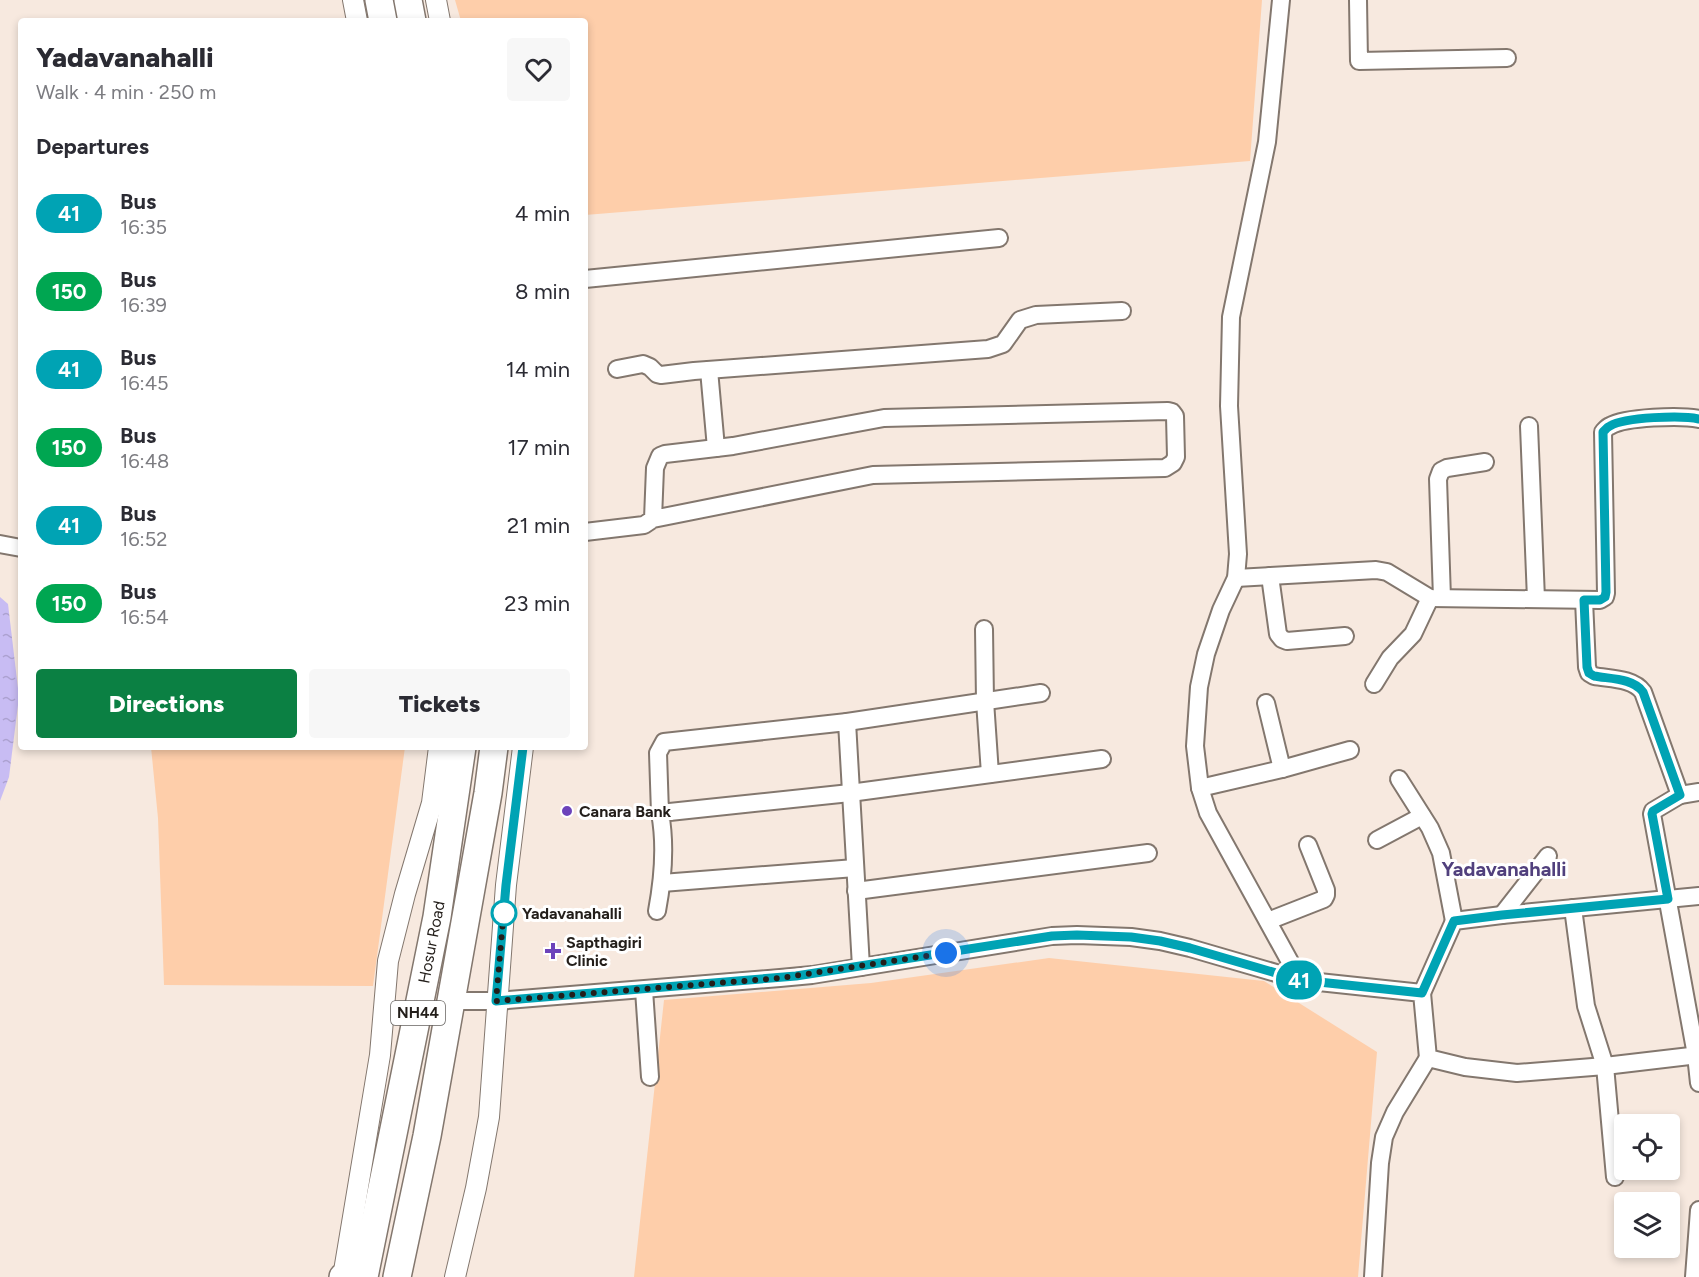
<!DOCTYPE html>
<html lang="en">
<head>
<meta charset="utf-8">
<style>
  :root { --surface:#fff; --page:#f7f7f7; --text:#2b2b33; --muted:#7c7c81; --accent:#0b8043 }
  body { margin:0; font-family:Figtree,sans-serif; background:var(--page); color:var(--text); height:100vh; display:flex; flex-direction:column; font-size:22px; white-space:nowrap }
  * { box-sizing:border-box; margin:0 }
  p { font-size:20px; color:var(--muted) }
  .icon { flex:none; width:33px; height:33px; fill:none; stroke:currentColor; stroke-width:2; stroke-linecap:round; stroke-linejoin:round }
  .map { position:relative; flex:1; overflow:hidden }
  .side { position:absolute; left:18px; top:18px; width:570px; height:732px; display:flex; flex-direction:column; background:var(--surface); border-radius:6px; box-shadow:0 3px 9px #0003 }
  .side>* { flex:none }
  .badge { padding:0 12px; border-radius:20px; font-size:21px; line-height:39px }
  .buttons { position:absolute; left:1614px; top:1114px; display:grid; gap:12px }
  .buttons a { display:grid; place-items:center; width:66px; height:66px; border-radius:6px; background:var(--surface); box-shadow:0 3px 9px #0003; font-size:30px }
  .you { position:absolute; width:30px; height:30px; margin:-15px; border:4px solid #fff; border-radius:50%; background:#1a73e8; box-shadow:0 0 0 9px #1a73e833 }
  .map>.badge { position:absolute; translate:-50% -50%; box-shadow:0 0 0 3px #fff }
  h2 { padding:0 18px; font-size:22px; line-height:54px }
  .round { display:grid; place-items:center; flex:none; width:63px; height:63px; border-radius:6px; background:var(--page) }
  .head { display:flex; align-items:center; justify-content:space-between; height:102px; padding:0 18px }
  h1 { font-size:28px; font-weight:800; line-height:45px }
  .cta { display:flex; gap:12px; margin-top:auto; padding:12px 18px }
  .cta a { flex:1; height:69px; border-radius:6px; background:var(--accent); color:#fff; font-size:24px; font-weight:800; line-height:69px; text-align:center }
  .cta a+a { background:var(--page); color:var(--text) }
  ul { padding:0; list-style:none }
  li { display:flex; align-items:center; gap:18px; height:78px; padding:0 18px }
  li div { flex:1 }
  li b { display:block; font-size:22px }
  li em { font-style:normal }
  li .badge { min-width:66px; font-weight:700; text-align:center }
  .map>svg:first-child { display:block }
  .grass { fill:#feceaa }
  .water { fill:url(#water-ripples) }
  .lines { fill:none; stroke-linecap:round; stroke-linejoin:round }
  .minor-casing { stroke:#83776e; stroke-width:20 }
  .tertiary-casing { stroke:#83776e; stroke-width:22 }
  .trunk-casing { stroke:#83776e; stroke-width:30 }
  .minor { stroke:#fff; stroke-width:16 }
  .tertiary { stroke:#fff; stroke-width:20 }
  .trunk { stroke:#fff; stroke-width:27 }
  .line-casing { stroke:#fff; stroke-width:14 }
  .line { stroke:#00a3b4; stroke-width:9 }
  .walk { stroke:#231e1a; stroke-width:6; stroke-dasharray:0 10.8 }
  .poi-dot { fill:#6c43bb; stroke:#fff; stroke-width:2 }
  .stop-dot { fill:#fff; stroke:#00a3b4; stroke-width:3 }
  .labels { text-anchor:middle; stroke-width:6; stroke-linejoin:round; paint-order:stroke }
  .shield { fill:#fff; stroke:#65625f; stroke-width:1.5 }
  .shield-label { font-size:15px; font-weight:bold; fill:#231e1a }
  .poi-label { font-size:16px; font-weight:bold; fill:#231e1a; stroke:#fff; text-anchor:start }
  .stop-label { font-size:16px; font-weight:bold; fill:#231e1a; stroke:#fff; text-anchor:start }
  .street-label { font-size:16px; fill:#231e1a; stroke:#fff }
  .quarter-label { font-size:20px; font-weight:bold; fill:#51407d; stroke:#fff }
</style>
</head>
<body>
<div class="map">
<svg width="1699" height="1277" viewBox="0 0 1699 1277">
  <defs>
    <pattern id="water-ripples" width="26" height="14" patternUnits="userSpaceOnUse" patternTransform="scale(1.5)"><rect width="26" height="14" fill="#c8bcf3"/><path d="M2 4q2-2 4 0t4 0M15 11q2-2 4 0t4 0" fill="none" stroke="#aca1d0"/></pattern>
  </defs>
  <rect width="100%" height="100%" fill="#f7e9df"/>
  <g class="grass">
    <polygon points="455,0 1262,0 1250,161 585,215 585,21 461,21"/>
    <polygon points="151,747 405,747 373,986 164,985 158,818"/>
    <polygon points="1049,958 1264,981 1377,1052 1358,1277 634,1277 664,1000 871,983"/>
  </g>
  <polygon class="water" points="0,597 8,604 19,697 9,777 0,801"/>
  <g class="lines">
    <g class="minor-casing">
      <g id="minor">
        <polyline points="1281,0 1267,142 1231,317 1229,406 1238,554 1236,578 1221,610 1206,654 1199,687 1195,746 1200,788 1208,813 1300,980"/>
        <polyline points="1358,0 1359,61 1507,58"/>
        <polyline points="585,279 999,238"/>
        <polyline points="617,369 643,364 650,367 657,374 661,375 694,371 988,349 1003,344 1020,320 1036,315 1122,311"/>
        <polyline points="709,370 716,448"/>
        <polyline points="1529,426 1536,599"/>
        <polyline points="585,532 644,525 653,519 873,475 1165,468 1173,463 1176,457 1175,416 1172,412 1168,411 884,418 733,446 665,454 660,456 655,468 653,519"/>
        <polyline points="0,544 21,548"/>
        <polyline points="1270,576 1278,634 1282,639 1287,641 1345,636"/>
        <path d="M1236,578L1376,570L1387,572L1430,598L1600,600L1605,597L1606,593L1603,432C1605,430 1607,427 1610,426C1625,417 1681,415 1699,419"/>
        <polyline points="1442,598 1438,479 1441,471 1447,468 1485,462"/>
        <path d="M1584,600L1587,667L1589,673L1594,676C1610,679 1633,678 1643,692L1680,795L1699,792"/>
        <polyline points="984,629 985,701 990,774"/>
        <polyline points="1374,684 1390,658 1413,634 1430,598"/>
        <polyline points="1266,703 1282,769"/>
        <polyline points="847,722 1041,693"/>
        <polyline points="1399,779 1430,828 1441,853 1454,921"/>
        <polyline points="1200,788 1282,769 1350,750"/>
        <polyline points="1680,795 1653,811 1652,814 1696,1055 1699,1083"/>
        <polyline points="660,813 658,753 664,742 847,722 861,967"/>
        <polyline points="1377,840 1422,816"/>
        <polyline points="662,883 855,868"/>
        <polyline points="856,891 1148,853"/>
        <polyline points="1573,908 1586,1006 1605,1066 1615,1177"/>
        <path d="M657,911C663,879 666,845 660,813L850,793L1102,759"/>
        <polyline points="1502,915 1548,856"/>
        <polyline points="1268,921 1324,899 1326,895 1326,890 1308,845"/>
        <polyline points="644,990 650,1077"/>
        <polyline points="1422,993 1454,921 1502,915 1699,896"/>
        <polyline points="452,1001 496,1001 780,978 812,975 1052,936 1077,935 1131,937 1160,941 1190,948 1300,980 1422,993 1428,1058 1465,1067 1517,1073 1605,1066 1699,1055"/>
        <polyline points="1373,1277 1380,1163 1384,1137 1395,1112 1428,1058"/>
        <polyline points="1694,1277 1699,1210"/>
      </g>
    </g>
    <g class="tertiary-casing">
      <g id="tertiary">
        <polyline points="353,0 357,21"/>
        <polyline points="436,0 440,21"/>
        <polyline points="343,1277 380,1055 388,961 405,894 432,803 439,747"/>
        <polyline points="455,1277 476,1188 489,1117 506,885 523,747"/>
      </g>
    </g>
    <g class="trunk-casing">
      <g id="trunk">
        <polyline points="379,0 383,21"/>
        <polyline points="408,0 412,21"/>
        <polyline points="343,1277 344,1277"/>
        <polyline points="364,1277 437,917 462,747"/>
        <polyline points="397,1277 427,1136 488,793 494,747"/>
      </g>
    </g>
    <use href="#minor" class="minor"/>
    <use href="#tertiary" class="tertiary"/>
    <use href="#trunk" class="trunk"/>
  </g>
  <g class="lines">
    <g class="line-casing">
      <path id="line" d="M523,747L506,885L496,1001L796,976L1052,936L1077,935L1131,937L1160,941L1190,948L1300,980L1422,993L1454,921L1502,915L1668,899L1652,814L1653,811L1680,795L1643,692C1633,678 1610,679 1594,676L1589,673L1587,667L1584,600H1600L1605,597L1606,592L1603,432C1605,430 1607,427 1610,426C1625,417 1682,415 1699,419"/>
    </g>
    <use href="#line" class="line"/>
    <polyline class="walk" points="504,913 504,909 496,1001 780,978 946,953"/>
  </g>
  <g class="poi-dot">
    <circle cx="567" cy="811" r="6"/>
    <path d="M550 942h6v6h6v6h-6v6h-6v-6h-6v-6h6z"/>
  </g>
  <circle class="stop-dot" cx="504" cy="913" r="12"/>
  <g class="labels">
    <rect class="shield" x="391" y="1001" width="54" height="24" rx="4.5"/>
    <g class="shield-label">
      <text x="418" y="1018">NH44</text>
    </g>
    <g class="poi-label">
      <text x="579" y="817">Canara Bank</text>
      <text x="566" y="948">Sapthagiri<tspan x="566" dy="18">Clinic</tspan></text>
    </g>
    <g class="stop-label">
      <text x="522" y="919">Yadavanahalli</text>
    </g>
    <g class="street-label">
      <text transform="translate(431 942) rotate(-79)" y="6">Hosur Road</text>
    </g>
    <g class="quarter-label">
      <text x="1504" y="876">Yadavanahalli</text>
    </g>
  </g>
</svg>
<div class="buttons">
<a><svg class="icon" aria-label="locate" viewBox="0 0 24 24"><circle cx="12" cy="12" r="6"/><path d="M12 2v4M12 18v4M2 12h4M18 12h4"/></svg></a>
<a><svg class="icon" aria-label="layers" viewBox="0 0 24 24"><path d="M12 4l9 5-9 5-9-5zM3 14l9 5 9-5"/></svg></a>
</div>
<div class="you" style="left:946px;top:953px"></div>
<b class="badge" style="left:1299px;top:980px;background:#00a3b4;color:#fff">41</b>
<section class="side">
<div class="head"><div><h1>Yadavanahalli</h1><p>Walk · 4 min · 250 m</p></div><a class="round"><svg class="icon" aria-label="heart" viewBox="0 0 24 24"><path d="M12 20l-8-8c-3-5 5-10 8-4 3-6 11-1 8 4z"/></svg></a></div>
<h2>Departures</h2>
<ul>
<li><span class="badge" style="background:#00a3b4;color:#fff">41</span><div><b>Bus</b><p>16:35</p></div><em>4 min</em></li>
<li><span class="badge" style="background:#00a651;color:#fff">150</span><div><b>Bus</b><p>16:39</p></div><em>8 min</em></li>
<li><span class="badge" style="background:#00a3b4;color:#fff">41</span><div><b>Bus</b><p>16:45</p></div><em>14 min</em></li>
<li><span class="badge" style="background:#00a651;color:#fff">150</span><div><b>Bus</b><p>16:48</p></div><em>17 min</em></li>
<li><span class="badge" style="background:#00a3b4;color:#fff">41</span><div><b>Bus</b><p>16:52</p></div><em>21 min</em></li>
<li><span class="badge" style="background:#00a651;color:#fff">150</span><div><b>Bus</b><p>16:54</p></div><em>23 min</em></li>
</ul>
<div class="cta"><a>Directions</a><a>Tickets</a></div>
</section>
</div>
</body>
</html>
